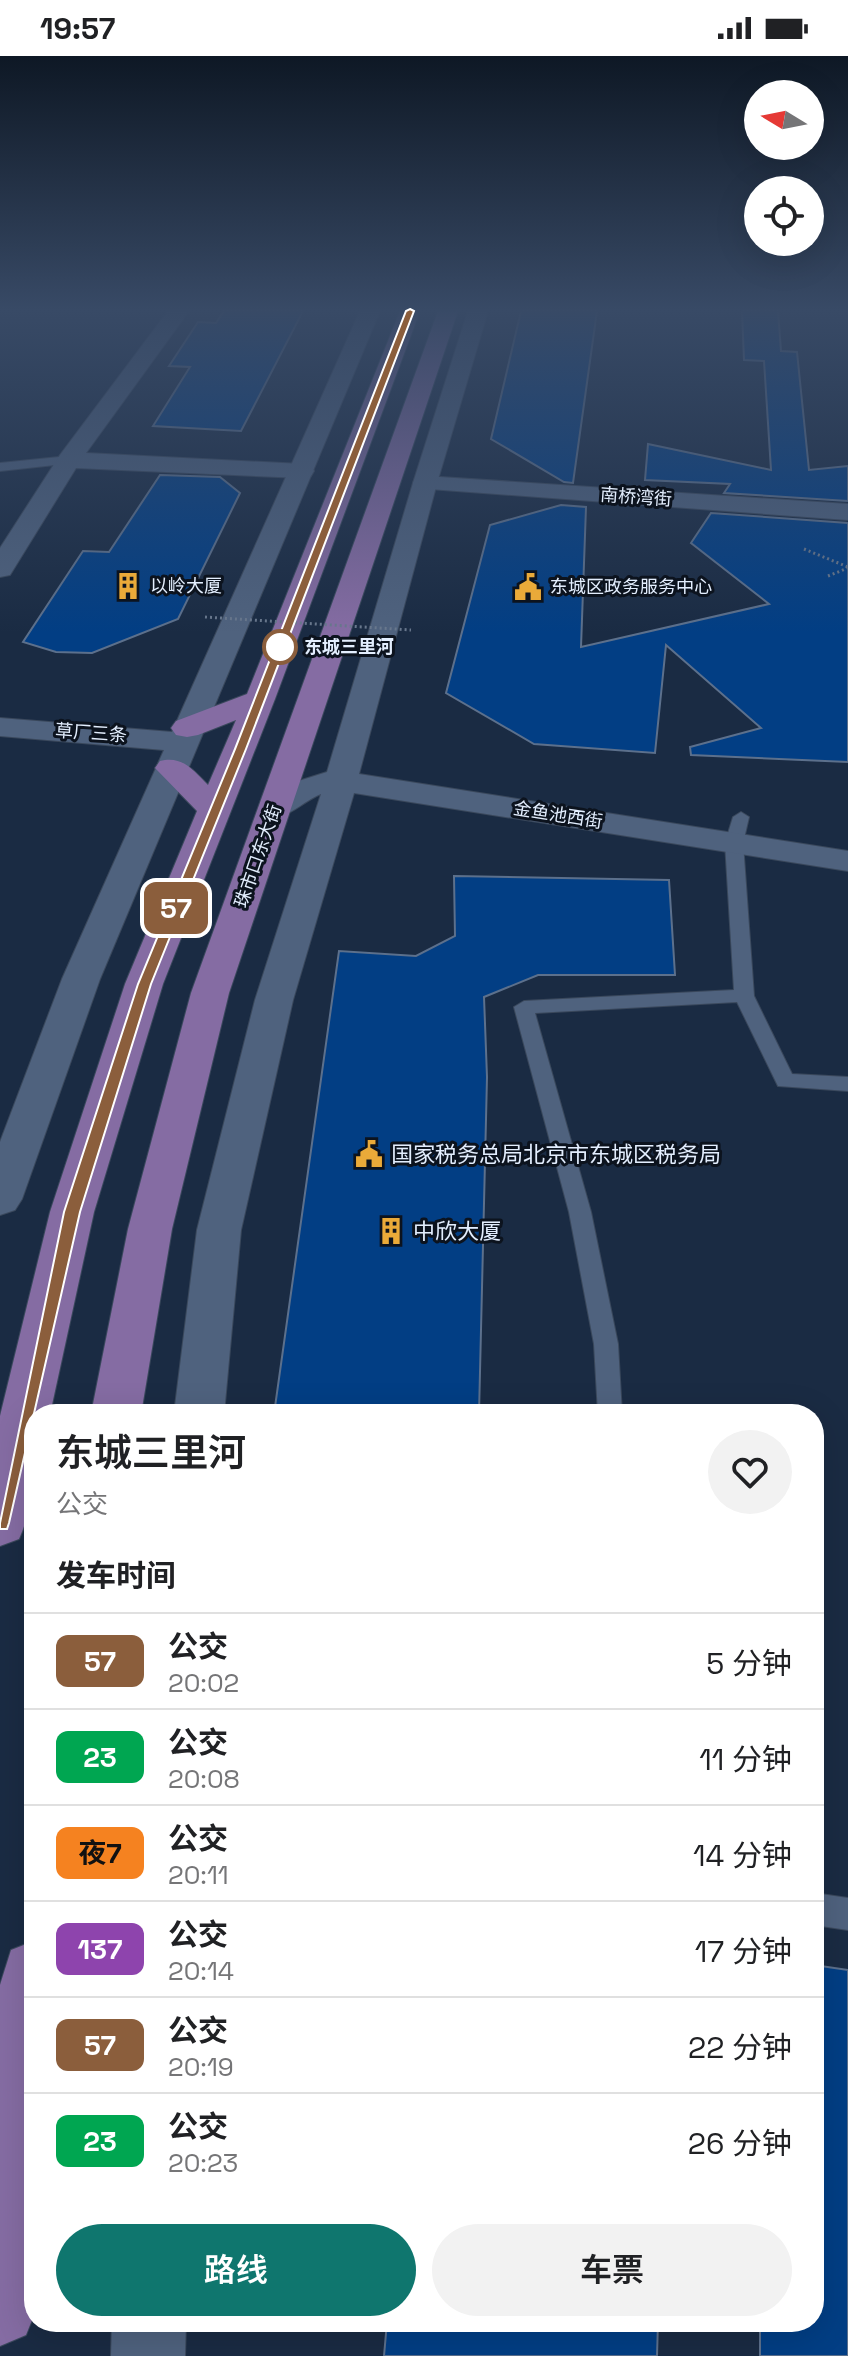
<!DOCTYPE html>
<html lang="zh">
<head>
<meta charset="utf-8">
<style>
  :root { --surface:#fff; --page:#f2f2f2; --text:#202124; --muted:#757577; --line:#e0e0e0; --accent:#0f766e }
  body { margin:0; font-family:"Space Grotesk","Noto Sans SC",sans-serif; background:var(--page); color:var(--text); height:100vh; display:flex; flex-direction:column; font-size:30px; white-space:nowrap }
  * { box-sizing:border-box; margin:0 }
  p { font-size:26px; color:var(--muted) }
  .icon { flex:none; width:44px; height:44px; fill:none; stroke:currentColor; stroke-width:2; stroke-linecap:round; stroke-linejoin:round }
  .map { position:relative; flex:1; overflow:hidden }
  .side { position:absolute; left:24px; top:1348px; width:800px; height:928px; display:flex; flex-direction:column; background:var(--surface); border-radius:32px; box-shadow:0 8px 32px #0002 }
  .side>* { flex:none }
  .badge { padding:0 16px; border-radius:12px; font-size:28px; line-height:52px }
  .needle { width:52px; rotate:280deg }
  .fabs { position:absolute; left:744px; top:24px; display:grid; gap:16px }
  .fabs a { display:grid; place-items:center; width:80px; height:80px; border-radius:50%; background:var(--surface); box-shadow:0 8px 32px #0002; font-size:40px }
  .map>.badge { position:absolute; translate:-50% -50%; box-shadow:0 0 0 4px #fff }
  h2 { padding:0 32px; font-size:30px; line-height:72px }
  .round { display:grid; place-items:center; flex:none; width:84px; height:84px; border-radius:42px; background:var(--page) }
  .headline { display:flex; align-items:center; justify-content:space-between; height:136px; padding:0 32px }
  h1 { font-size:38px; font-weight:600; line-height:60px }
  .primary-button { display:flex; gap:16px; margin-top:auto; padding:16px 32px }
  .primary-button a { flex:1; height:92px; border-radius:48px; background:var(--accent); color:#fff; font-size:32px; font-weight:600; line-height:92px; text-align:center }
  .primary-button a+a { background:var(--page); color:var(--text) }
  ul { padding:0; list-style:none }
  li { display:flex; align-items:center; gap:24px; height:96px; padding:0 32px; border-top:2px solid var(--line) }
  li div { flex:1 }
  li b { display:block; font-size:30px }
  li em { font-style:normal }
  li .badge { min-width:88px; font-weight:700; text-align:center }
  .status { display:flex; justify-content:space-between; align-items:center; height:56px; padding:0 40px; background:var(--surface); direction:ltr }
  .status svg { height:22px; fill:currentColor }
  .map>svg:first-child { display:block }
  .building { fill:#023e84; stroke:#5c708c; stroke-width:2 }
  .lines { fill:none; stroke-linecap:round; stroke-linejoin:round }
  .service-casing { stroke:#3a485c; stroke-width:2 }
  .minor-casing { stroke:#3a485c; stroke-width:2 }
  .tertiary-casing { stroke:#3a485c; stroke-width:2 }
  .primary-casing { stroke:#3a485c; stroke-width:2 }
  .path { stroke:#69788d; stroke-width:3; stroke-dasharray:2 3; stroke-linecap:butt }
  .service { fill:#4f627e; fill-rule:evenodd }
  .minor { fill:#4f627e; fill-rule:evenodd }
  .tertiary { fill:#4f627e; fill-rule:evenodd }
  .primary { fill:#856ca3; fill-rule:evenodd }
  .path-bridge { stroke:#69788d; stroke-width:3; stroke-dasharray:2 3; stroke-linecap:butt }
  .line { fill:#8b5e3c; stroke:#fff; stroke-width:2 }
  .stop-dot { fill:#fff; stroke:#8b5e3c; stroke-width:4 }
  .labels { text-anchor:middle; stroke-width:6; stroke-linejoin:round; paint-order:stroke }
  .far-street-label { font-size:18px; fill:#e3eefe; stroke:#0c131e }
  .far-poi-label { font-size:18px; fill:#e3eefe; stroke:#0c131e; text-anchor:start }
  .far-stop-label { font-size:18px; font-weight:bold; fill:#e3eefe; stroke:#0c131e; text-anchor:start }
  .poi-label { font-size:22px; fill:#e3eefe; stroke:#0c131e; text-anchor:start }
</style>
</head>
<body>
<div class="status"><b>19:57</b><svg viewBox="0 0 49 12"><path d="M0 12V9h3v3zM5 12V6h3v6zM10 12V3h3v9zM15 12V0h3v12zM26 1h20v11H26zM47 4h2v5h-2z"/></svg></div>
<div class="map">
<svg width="848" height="2300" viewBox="0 0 848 2300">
  <rect width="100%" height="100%" fill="#1a2b43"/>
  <g class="building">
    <polygon points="224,255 303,255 241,375 153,370 190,311 169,310 198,266 216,267"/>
    <polygon points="521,255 597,255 573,427 564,426 491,383"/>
    <polygon points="742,255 778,255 781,295 797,296 809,414 848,410 848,445 724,437 730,428 645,424 648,388 771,414 764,305 744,304"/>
    <polygon points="160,419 220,421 240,437 178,563 92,597 56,596 23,586 83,495 109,496"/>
    <polygon points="561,449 586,451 581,591 769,548 691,487 711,457 848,467 848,706 691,699 690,691 761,672 666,589 655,697 534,688 446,637 490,469"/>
    <polygon points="454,820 669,824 675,919 538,919 484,941 487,1021 479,1358 274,1358 339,895 416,900 455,880"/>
    <polygon points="814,1909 848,1914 848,2300 760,2300 760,2266 814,2266"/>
    <polygon points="387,2266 658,2266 657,2300 384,2300"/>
  </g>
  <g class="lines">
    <g class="service-casing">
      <g id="service">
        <polygon points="69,400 73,401 73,407 0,415 0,407"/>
        <polygon points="741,756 749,761 743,787 754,940 792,1018 848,1021 848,1035 778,1030 737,946 535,957 591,1156 618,1288 622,1358 598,1358 594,1288 569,1156 514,951 524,945 734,934 725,787 733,761"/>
        <polygon points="814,1837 848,1842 848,1874 814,1869"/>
      </g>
    </g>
    <g class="minor-casing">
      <g id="minor">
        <polygon points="168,255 189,255 86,397 302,408 311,410 314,415 311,420 302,422 76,412 10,519 0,521 0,492 60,399"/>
        <polygon points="425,420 848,448 848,464 416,432 413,427 416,422"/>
      </g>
    </g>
    <g class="tertiary-casing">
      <g id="tertiary">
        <polygon points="360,255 380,255 100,923 22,1143 15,1154 0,1159 0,1086 62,923 164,694 0,680 0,662 172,676"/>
        <path d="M468,255H488L437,427L359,718L848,795V815L354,737L293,944L241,1174L224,1358H174L197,1174L255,944L321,738C299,747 287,766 263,760L258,753L286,729L327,716L413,427Z"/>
        <polygon points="112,2266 186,2266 185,2300 111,2300"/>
      </g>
    </g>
    <g class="primary-casing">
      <g id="primary">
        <path d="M400,255H420L275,643L163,928L94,1156L50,1358H34C34,1401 37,1443 19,1483L0,1490V1360L50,1156L125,928L197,755L155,712L160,705C182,699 193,714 208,729L236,664L198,679L187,681L176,679L171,672L176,665L247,638Z"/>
        <polygon points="438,255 458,255 229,937 172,1173 141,1358 91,1358 128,1173 191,937"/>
        <polygon points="34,1885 34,2259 26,2279 0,2290 0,1929 11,1894"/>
      </g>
    </g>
    <g class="path">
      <polyline points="804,493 848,511"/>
      <polyline points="828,520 848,512"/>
    </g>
    <use href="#service" class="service"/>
    <use href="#minor" class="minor"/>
    <use href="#tertiary" class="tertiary"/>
    <use href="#primary" class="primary"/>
    <polyline class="path-bridge" points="205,561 411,574"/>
  </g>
  <linearGradient id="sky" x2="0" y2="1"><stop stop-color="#0e1825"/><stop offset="0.44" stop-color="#384a66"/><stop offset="1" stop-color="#384a66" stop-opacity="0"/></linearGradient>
  <rect width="848" height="577" fill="url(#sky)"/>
  <polygon class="line" points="410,253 414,255 246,693 151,928 80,1156 9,1467 7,1473 0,1473 0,1467 64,1156 138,928 235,693 406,255"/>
  <defs>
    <g id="building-bare" transform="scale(2.16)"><path d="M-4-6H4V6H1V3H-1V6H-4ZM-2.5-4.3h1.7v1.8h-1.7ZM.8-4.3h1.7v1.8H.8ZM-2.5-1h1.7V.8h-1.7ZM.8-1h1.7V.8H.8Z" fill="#eaaa39" stroke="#0c131e" stroke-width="2.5" paint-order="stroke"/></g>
    <g id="civic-bare" transform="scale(2.16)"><path d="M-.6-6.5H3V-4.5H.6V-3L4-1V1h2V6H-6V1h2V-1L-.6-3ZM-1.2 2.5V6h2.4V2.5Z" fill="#eaaa39" stroke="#0c131e" stroke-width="2.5" paint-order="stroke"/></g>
  </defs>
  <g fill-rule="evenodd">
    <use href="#building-bare" x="128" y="530"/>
    <use href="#civic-bare" x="528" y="531"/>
    <use href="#civic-bare" x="369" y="1098"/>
    <use href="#building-bare" x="391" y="1175"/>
  </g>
  <circle class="stop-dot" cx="280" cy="591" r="16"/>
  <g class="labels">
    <g class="far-street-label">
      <text transform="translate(636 441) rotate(4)" y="6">南桥湾街</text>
      <text transform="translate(91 677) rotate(4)" y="6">草厂三条</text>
      <text transform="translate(558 759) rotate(9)" y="6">金鱼池西街</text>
      <text transform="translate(258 800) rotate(-71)" y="6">珠市口东大街</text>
    </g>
    <g class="far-poi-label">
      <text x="150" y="536">以岭大厦</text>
      <text x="550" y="537">东城区政务服务中心</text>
    </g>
    <g class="far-stop-label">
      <text x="304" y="597">东城三里河</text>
    </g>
    <g class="poi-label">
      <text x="391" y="1106">国家税务总局北京市东城区税务局</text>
      <text x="413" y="1183">中欣大厦</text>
    </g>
  </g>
</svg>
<div class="fabs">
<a><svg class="needle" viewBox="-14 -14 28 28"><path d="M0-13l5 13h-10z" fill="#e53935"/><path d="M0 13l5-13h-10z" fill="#757577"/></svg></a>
<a><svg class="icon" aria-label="locate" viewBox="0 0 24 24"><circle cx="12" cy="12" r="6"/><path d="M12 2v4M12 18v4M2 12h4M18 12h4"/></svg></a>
</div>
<b class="badge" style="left:176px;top:852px;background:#8b5e3c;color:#fff">57</b>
<section class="side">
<div class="headline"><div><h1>东城三里河</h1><p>公交</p></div><a class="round"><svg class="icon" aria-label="heart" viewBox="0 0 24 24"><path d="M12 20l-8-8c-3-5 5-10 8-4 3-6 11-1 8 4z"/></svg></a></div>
<h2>发车时间</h2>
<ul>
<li><span class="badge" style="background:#8b5e3c;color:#fff">57</span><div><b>公交</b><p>20:02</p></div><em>5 分钟</em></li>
<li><span class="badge" style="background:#00a651;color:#fff">23</span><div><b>公交</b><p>20:08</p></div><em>11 分钟</em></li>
<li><span class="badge" style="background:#f58220;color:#111">夜7</span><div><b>公交</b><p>20:11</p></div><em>14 分钟</em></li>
<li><span class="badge" style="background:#8e44ad;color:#fff">137</span><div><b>公交</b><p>20:14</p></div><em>17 分钟</em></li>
<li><span class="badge" style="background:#8b5e3c;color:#fff">57</span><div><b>公交</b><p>20:19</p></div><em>22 分钟</em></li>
<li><span class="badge" style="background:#00a651;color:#fff">23</span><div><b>公交</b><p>20:23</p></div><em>26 分钟</em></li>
</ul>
<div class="primary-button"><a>路线</a><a>车票</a></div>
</section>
</div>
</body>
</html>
